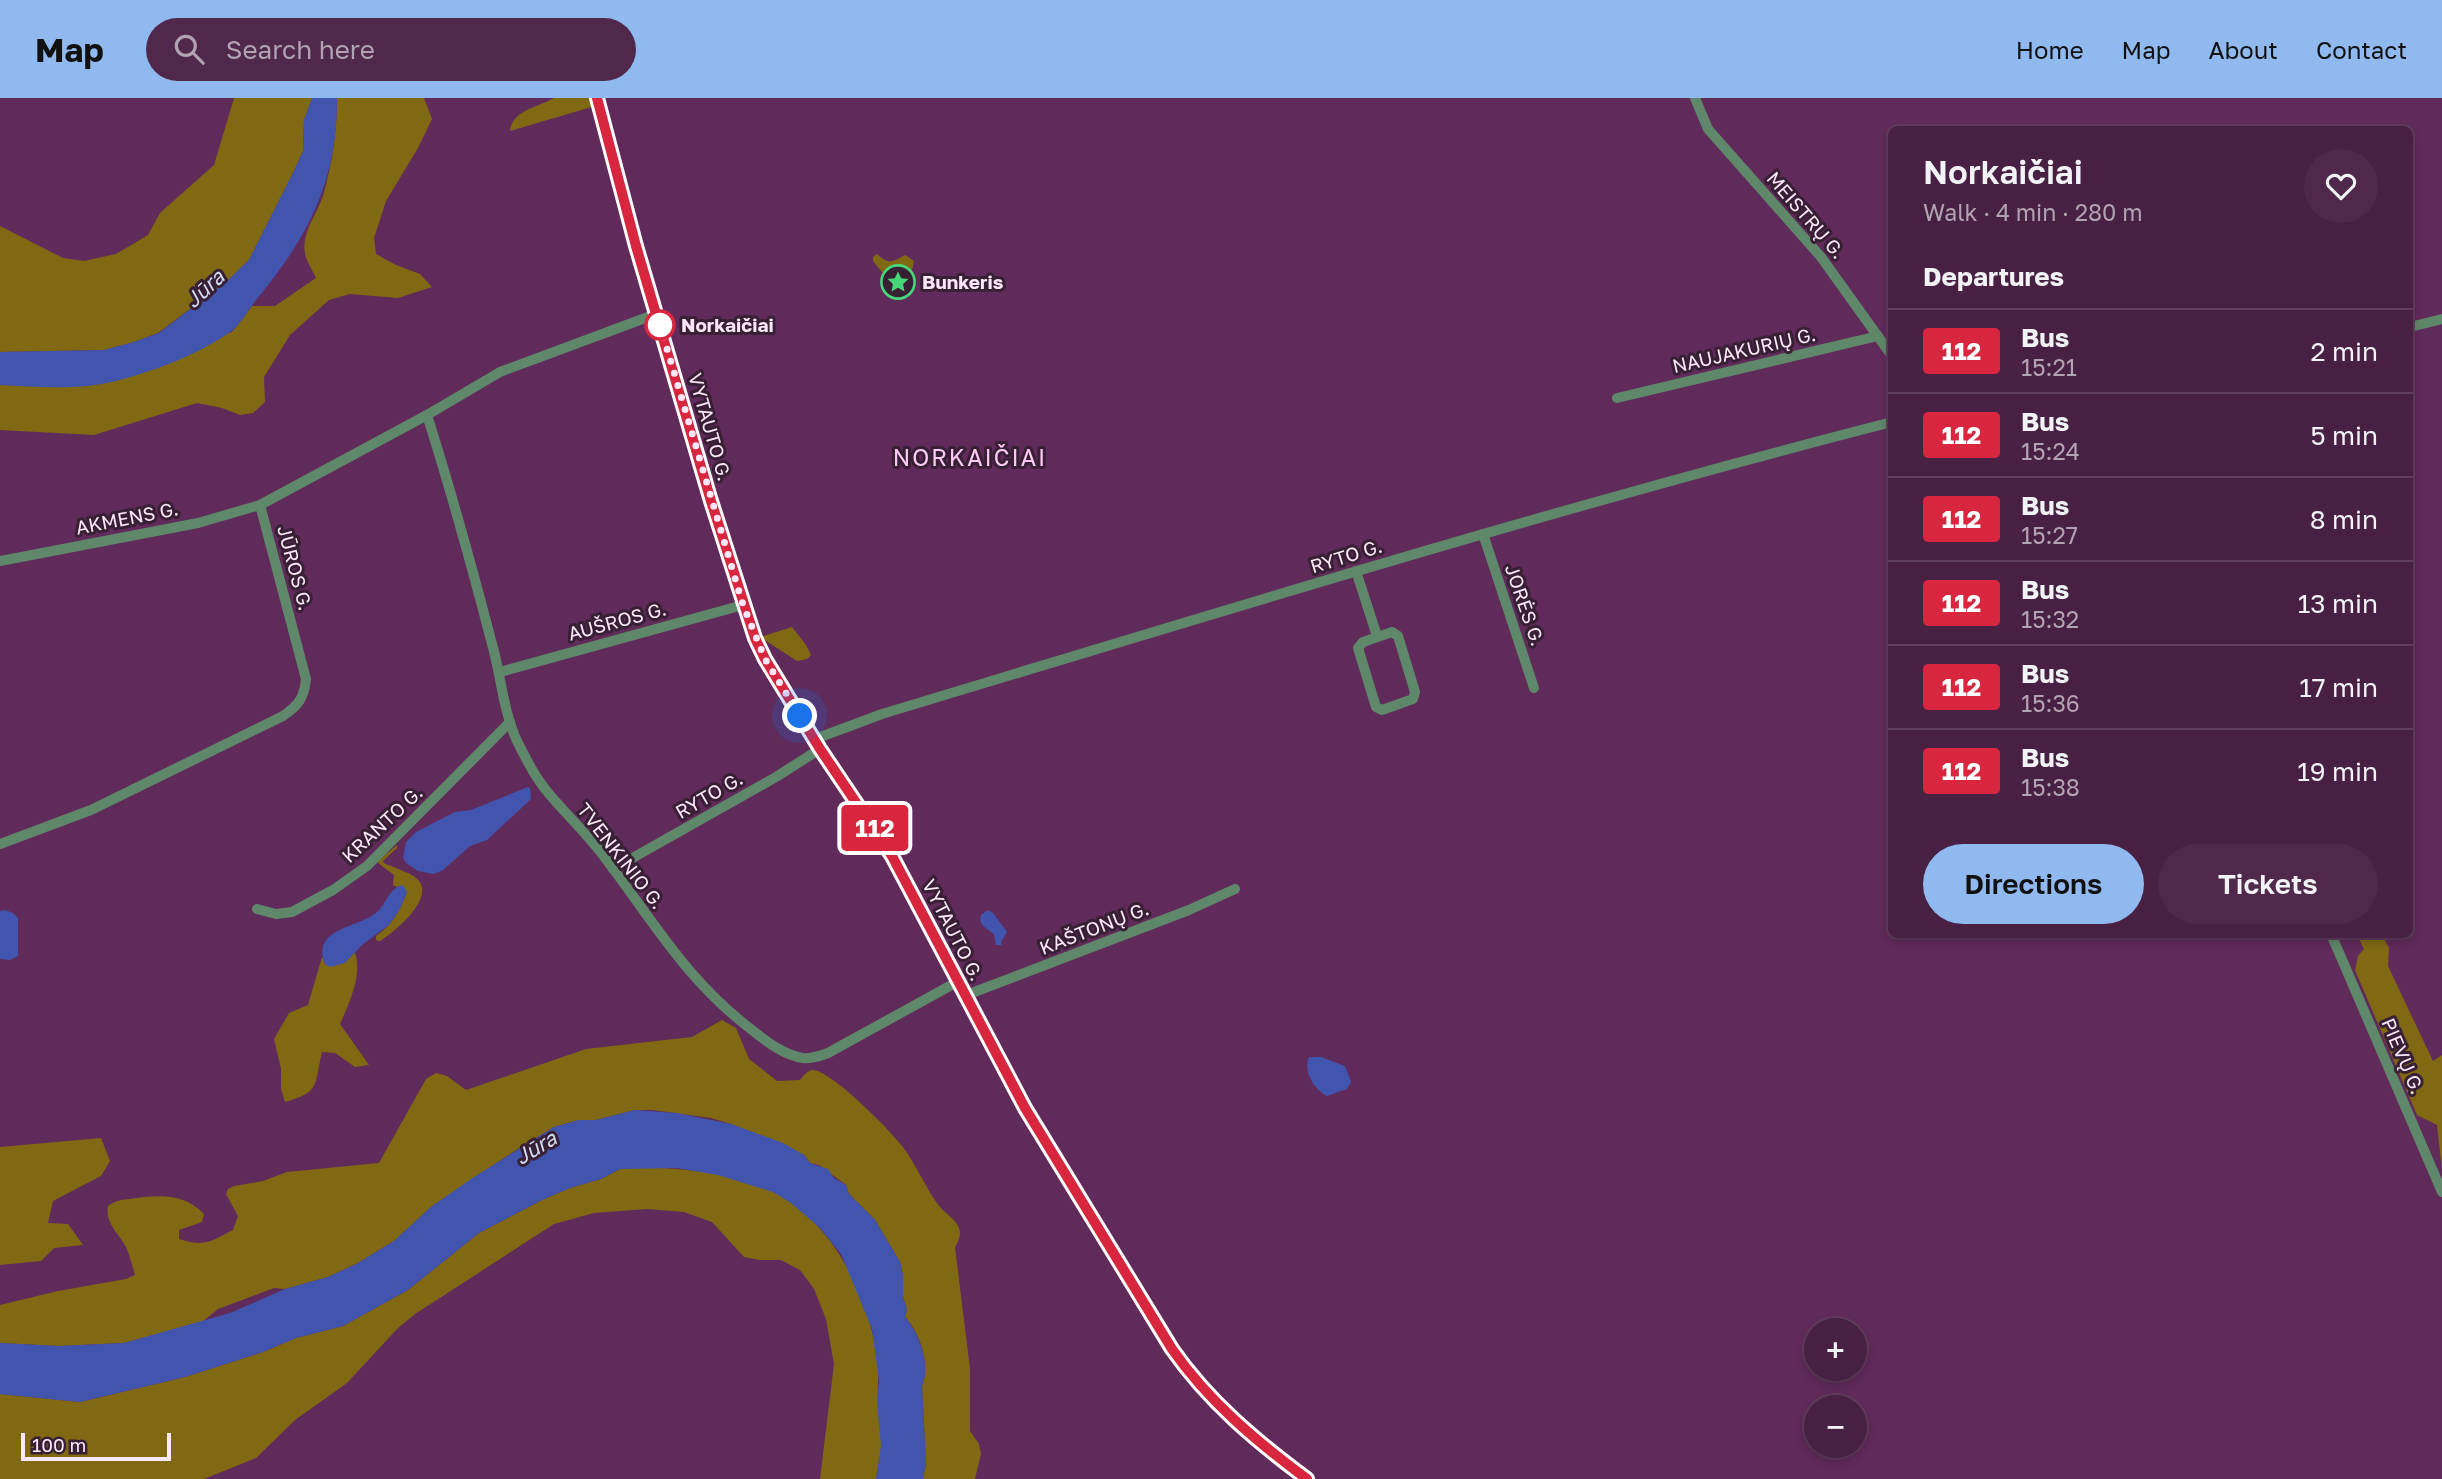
<!DOCTYPE html>
<html lang="en">
<head>
<meta charset="utf-8">
<style>
  :root { --surface:#482044; --page:#4f284b; --text:#f1f3f6; --muted:#b1a3b2; --line:#603e5d; --accent:#90b9f0 }
  body { margin:0; font-family:"Golos Text",sans-serif; background:var(--page); color:var(--text); height:100vh; display:flex; flex-direction:column; font-size:26px; white-space:nowrap }
  * { box-sizing:border-box; margin:0 }
  p { font-size:23px; color:var(--muted) }
  .icon { flex:none; width:38px; height:38px; fill:none; stroke:currentColor; stroke-width:2; stroke-linecap:round; stroke-linejoin:round }
  .map { position:relative; flex:1; overflow:hidden }
  .side { position:absolute; left:1888px; top:28px; width:525px; height:812px; display:flex; flex-direction:column; background:var(--surface); border-radius:10px; box-shadow:0 4px 10px #0003,0 0 0 2px var(--line) }
  .side>* { flex:none }
  .badge { padding:0 14px; border-radius:5px; font-size:24px; line-height:46px }
  .fabs { position:absolute; left:1804px; top:1220px; display:grid; gap:14px }
  .fabs a { display:grid; place-items:center; width:63px; height:63px; border-radius:50%; background:var(--surface); box-shadow:0 4px 10px #0003,0 0 0 2px var(--line); font-size:35px }
  .scale { position:absolute; left:21px; bottom:18px; width:150px; box-sizing:border-box; padding-left:7px; border:4px solid #fbe7f8; border-top:0; font-size:19px; line-height:24px; white-space:nowrap; color:#fbe7f8; -webkit-text-stroke:5px #371f34; paint-order:stroke }
  .you { position:absolute; width:35px; height:35px; margin:-18px; border:5px solid #fff; border-radius:50%; background:#1a73e8; box-shadow:0 0 0 10px #1a73e833 }
  .map>.badge { position:absolute; translate:-50% -50%; box-shadow:0 0 0 4px #fff }
  h2 { padding:0 35px; font-size:26px; line-height:63px }
  .round { display:grid; place-items:center; flex:none; width:74px; height:74px; border-radius:37px; background:var(--page) }
  .summary { display:flex; align-items:center; justify-content:space-between; height:119px; padding:0 35px }
  h1 { font-size:33px; font-weight:600; line-height:52px }
  .cta { display:flex; gap:14px; margin-top:auto; padding:14px 35px }
  .cta a { flex:1; height:80px; border-radius:42px; background:var(--accent); color:#111; font-size:28px; font-weight:600; line-height:80px; text-align:center }
  .cta a+a { background:var(--page); color:var(--text) }
  ul { padding:0; list-style:none }
  li { display:flex; align-items:center; gap:21px; height:84px; padding:0 35px; border-top:2px solid var(--line) }
  li div { flex:1 }
  li b { display:block; font-size:26px }
  li em { font-style:normal }
  li .badge { min-width:77px; font-weight:700; text-align:center }
  header { display:flex; align-items:center; gap:42px; box-sizing:border-box; height:98px; padding:0 35px; background:var(--accent); color:#111 }
  header strong { font-size:33px }
  nav { display:flex; gap:38px; margin-inline-start:auto; font-size:24px }
  .search { width:490px; height:63px; background:var(--page); display:flex; align-items:center; gap:18px; box-sizing:border-box; padding:0 24px; border-radius:38px; color:var(--muted); font-size:26px }
  .map>svg:first-child { display:block }
  .green { fill:#816914 }
  .water { fill:#4255ae }
  .lines { fill:none; stroke-linecap:round; stroke-linejoin:round }
  .minor { stroke:#5f8769; stroke-width:10 }
  .secondary { stroke:#6dad7d; stroke-width:14 }
  .line-casing { stroke:#fff; stroke-width:16 }
  .line { stroke:#d7263d; stroke-width:10 }
  .walk { stroke:#fbe7f8; stroke-width:7; stroke-dasharray:0 12.6 }
  .stop-dot { fill:#fff; stroke:#d7263d; stroke-width:3.5 }
  .labels { text-anchor:middle; stroke-width:6; stroke-linejoin:round; paint-order:stroke }
  .street-label { font-size:19px; fill:#fbe7f8; stroke:#371f34 }
  .poi-label { font-size:19px; font-weight:bold; fill:#fbe7f8; stroke:#371f34; text-anchor:start }
  .stop-label { font-size:19px; font-weight:bold; fill:#fbe7f8; stroke:#371f34; text-anchor:start }
  .water-label { font-size:21px; font-style:italic; fill:#d3dbf3; stroke:#371f34 }
  .quarter-label { font-size:23px; letter-spacing:2px; fill:#ffcaf7; stroke:#371f34 }
</style>
</head>
<body>
<header>
<strong>Map</strong>
<div class="search"><svg class="icon" aria-label="search" viewBox="0 0 24 24"><circle cx="10" cy="10" r="6"/><path d="M15 15l6 6"/></svg>Search here</div>
<nav><a>Home</a><a>Map</a><a>About</a><a>Contact</a></nav>
</header>
<div class="map">
<svg width="2442" height="1381" viewBox="0 0 2442 1381">
  <rect width="100%" height="100%" fill="#602a5b"/>
  <g class="green">
    <polygon points="234,0 312,0 304,22 303,53 294,73 249,162 227,183 158,235 134,244 104,252 0,254 0,128 63,160 84,163 116,156 148,137 160,115 214,67"/>
    <path d="M337,0H424L432,21L418,50L386,103L374,140L376,156L396,167L420,176L432,189L398,200L350,196L329,202L290,237L264,279L265,304L253,315L240,317L222,310L197,305L94,337L0,332V287L68,288L232,234L252,208H275L316,180C313,173 306,163 305,155C301,135 317,116 323,98C332,66 337,34 337,0Z"/>
    <path d="M554,0H593L595,8L510,33C512,12 539,9 554,0Z"/>
    <path d="M877,156C890,168 893,163 905,157L914,163L910,181L906,183L900,172L882,174L873,163V159Z"/>
    <polygon points="792,529 806,547 811,557 807,561 797,563 760,539"/>
    <path d="M397,747V750L383,763L384,765C394,770 413,775 419,783C434,801 394,835 380,843L376,842V838C392,827 400,813 407,794L399,788L397,789L393,787L394,777L378,765L379,762Z"/>
    <polygon points="2357,837 2382,837 2389,850 2388,868 2433,963 2442,957 2442,1072 2437,1027 2417,1017 2355,872 2358,858 2364,851"/>
    <path d="M354,853C364,873 349,906 340,926L369,967L355,969L335,955L322,954C314,987 321,994 285,1004L281,991V971L274,941L289,915L308,907L322,859L325,866C336,871 348,863 354,853Z"/>
    <path d="M722,922L736,930L749,961L777,983L800,982C803,978 807,973 812,972C830,971 891,1033 902,1048C917,1067 925,1090 940,1109C945,1115 955,1121 958,1128C962,1136 959,1142 955,1149L970,1271V1333L979,1346L981,1356L975,1381H923L926,1365L922,1288C931,1267 920,1235 905,1219L907,1211L903,1199V1178L900,1164L875,1122L849,1096L846,1087L819,1067L810,1065L804,1057L731,1026L711,1020L653,1012H635L596,1022H579L554,1029L519,1050L431,1109L394,1143L358,1165L328,1179L285,1191L274,1190L218,1211L202,1224L124,1245L59,1248L0,1245V1207L58,1193L126,1181L135,1177C132,1167 130,1158 126,1149C119,1135 105,1126 108,1108C115,1103 120,1102 129,1101C156,1097 184,1094 204,1116L202,1124L179,1132V1141C204,1149 210,1144 233,1132L238,1118L226,1096L228,1091L234,1088L263,1083L287,1074L379,1065L426,981L436,975L447,978L466,992L586,951L692,939Z"/>
    <polygon points="101,1040 110,1063 101,1078 53,1103 48,1125 68,1126 83,1147 54,1150 41,1163 0,1167 0,1049"/>
    <path d="M643,1069C686,1071 734,1075 773,1094C834,1124 870,1200 878,1265C879,1279 877,1293 878,1307C878,1319 882,1340 881,1349C880,1360 877,1370 876,1381H820L834,1266L826,1221L814,1191L800,1172L781,1162H760L744,1159L712,1124L684,1114L647,1111L594,1115L554,1126L415,1216L398,1230L347,1285L295,1322L256,1360L204,1381H0V1296L80,1304L185,1279L263,1254L296,1240L343,1228L408,1192L479,1135L542,1102L570,1090L601,1081L620,1071Z"/>
  </g>
  <g class="water">
    <path d="M312,0H337C337,84 309,138 256,202C248,212 240,228 229,235C195,258 152,274 112,284C77,292 36,289 0,287V254L104,252L134,244L159,235L227,183L249,162L294,73L303,53L304,22Z"/>
    <polygon points="528,689 530,690 531,701 487,742 470,748 443,772 434,776 418,773 406,765 403,760 406,744 416,734 455,714 471,712"/>
    <path d="M403,787L407,794L400,811L389,827L362,847L345,865L330,869L325,866C311,829 360,830 377,814C387,805 389,790 403,787Z"/>
    <polygon points="5,812 13,815 18,820 18,858 10,862 0,861 0,813"/>
    <path d="M988,812L993,815L1007,834L1001,844L1002,847H996L994,836C987,830 978,828 981,817Z"/>
    <path d="M1309,959H1321L1345,968L1351,984L1347,991L1327,998C1314,992 1303,973 1309,959Z"/>
    <path d="M635,1012L677,1015L731,1026L783,1045L804,1057L810,1065L828,1071L834,1080L846,1087L849,1096L875,1122L900,1164L903,1178V1199L907,1211L905,1219C919,1235 931,1267 922,1288L926,1365L923,1381H876L881,1348L877,1304L879,1283L872,1231L841,1156L820,1130L791,1105L773,1094L718,1077L677,1070L620,1071L601,1081L570,1090L542,1102L479,1135L408,1192L343,1228L296,1240L263,1254L185,1279L80,1304L0,1296V1245L59,1248L124,1245L230,1215L285,1191L328,1179L358,1165L394,1143L431,1109L471,1081L554,1029L579,1022H596Z"/>
  </g>
  <g class="lines">
    <g class="minor">
      <polyline points="1695,0 1708,31 1821,159 1892,258"/>
      <polyline points="2410,229 2442,221"/>
      <polyline points="1617,300 1878,238"/>
      <path d="M427,317C451,393 472,469 492,546C501,577 503,613 517,643C526,661 536,681 550,697C567,717 586,735 602,756C653,822 684,880 752,932C767,944 784,957 803,960C812,961 820,958 828,955L957,884"/>
      <polyline points="1483,436 1534,590"/>
      <polyline points="0,463 198,425 260,407 427,317 500,274 656,216"/>
      <polyline points="1356,473 1377,538"/>
      <polygon points="1392,534 1398,538 1415,594 1413,601 1382,612 1376,609 1358,550 1363,544"/>
      <polyline points="500,574 743,507"/>
      <path d="M815,641L882,616C1217,515 1552,411 1892,324"/>
      <path d="M0,746L91,712L283,618C299,607 304,600 306,581L260,407"/>
      <polyline points="613,771 776,679 820,651"/>
      <polyline points="257,811 276,816 292,814 333,792 367,768 510,624"/>
      <polyline points="2331,836 2442,1094"/>
      <polyline points="964,898 1189,812 1235,791"/>
    </g>
    <path class="secondary" d="M597,0L636,148L711,403L755,540L765,561L820,651L892,758L1025,1010L1172,1251C1211,1305 1255,1341 1307,1381"/>
  </g>
  <g class="lines">
    <g class="line-casing">
      <path id="line" d="M597,0L636,148L711,403L755,540L765,561L820,651L892,758L1025,1010L1172,1251C1209,1304 1256,1343 1307,1381"/>
    </g>
    <use href="#line" class="line"/>
    <polyline class="walk" points="660,227 743,507 765,561 800,618"/>
  </g>
  <defs>
    <g id="sight-ring" transform="scale(1.75)"><circle r="9.5" fill="#371f34" stroke="#46d779" stroke-width="1.5"/><path d="M0-6L1.8-2.2L6-1.7L2.9 1.2L3.7 5.4L0 3.3L-3.7 5.4L-2.9 1.2L-6-1.7L-1.8-2.2Z" fill="#46d779"/></g>
  </defs>
  <g fill-rule="evenodd">
    <use href="#sight-ring" x="898" y="184"/>
  </g>
  <circle class="stop-dot" cx="660" cy="227" r="14"/>
  <g class="labels">
    <g class="street-label">
      <text transform="translate(1806 117) rotate(49)" y="7">MEISTRŲ G.</text>
      <text transform="translate(1744 252) rotate(-13)" y="7">NAUJAKURIŲ G.</text>
      <text transform="translate(710 329) rotate(74)" y="7">VYTAUTO G.</text>
      <text transform="translate(127 420) rotate(-11)" y="7">AKMENS G.</text>
      <text transform="translate(1346 458) rotate(-17)" y="7">RYTO G.</text>
      <text transform="translate(295 470) rotate(75)" y="7">JŪROS G.</text>
      <text transform="translate(1525 507) rotate(71)" y="7">JORĖS G.</text>
      <text transform="translate(617 523) rotate(-15)" y="7">AUŠROS G.</text>
      <text transform="translate(709 697) rotate(-30)" y="7">RYTO G.</text>
      <text transform="translate(382 726) rotate(-43)" y="7">KRANTO G.</text>
      <text transform="translate(621 758) rotate(52)" y="7">TVENKINIO G.</text>
      <text transform="translate(1094 830) rotate(-21)" y="7">KAŠTONŲ G.</text>
      <text transform="translate(953 832) rotate(63)" y="7">VYTAUTO G.</text>
      <text transform="translate(2403 958) rotate(67)" y="7">PIEVŲ G.</text>
    </g>
    <g class="poi-label">
      <text x="922" y="191">Bunkeris</text>
    </g>
    <g class="stop-label">
      <text x="681" y="234">Norkaičiai</text>
    </g>
    <g class="water-label">
      <text transform="translate(205 191) rotate(-43)" y="7">Jūra</text>
      <text transform="translate(536 1050) rotate(-31)" y="7">Jūra</text>
    </g>
    <g class="quarter-label">
      <text x="970" y="368">NORKAIČIAI</text>
    </g>
  </g>
</svg>
<div class="fabs">
<a>+</a>
<a>−</a>
</div>
<div class="scale">100 m</div>
<div class="you" style="left:800px;top:618px"></div>
<b class="badge" style="left:875px;top:730px;background:#d7263d;color:#fff">112</b>
<section class="side">
<div class="summary"><div><h1>Norkaičiai</h1><p>Walk · 4 min · 280 m</p></div><a class="round"><svg class="icon" aria-label="heart" viewBox="0 0 24 24"><path d="M12 20l-8-8c-3-5 5-10 8-4 3-6 11-1 8 4z"/></svg></a></div>
<h2>Departures</h2>
<ul>
<li><span class="badge" style="background:#d7263d;color:#fff">112</span><div><b>Bus</b><p>15:21</p></div><em>2 min</em></li>
<li><span class="badge" style="background:#d7263d;color:#fff">112</span><div><b>Bus</b><p>15:24</p></div><em>5 min</em></li>
<li><span class="badge" style="background:#d7263d;color:#fff">112</span><div><b>Bus</b><p>15:27</p></div><em>8 min</em></li>
<li><span class="badge" style="background:#d7263d;color:#fff">112</span><div><b>Bus</b><p>15:32</p></div><em>13 min</em></li>
<li><span class="badge" style="background:#d7263d;color:#fff">112</span><div><b>Bus</b><p>15:36</p></div><em>17 min</em></li>
<li><span class="badge" style="background:#d7263d;color:#fff">112</span><div><b>Bus</b><p>15:38</p></div><em>19 min</em></li>
</ul>
<div class="cta"><a>Directions</a><a>Tickets</a></div>
</section>
</div>
</body>
</html>
